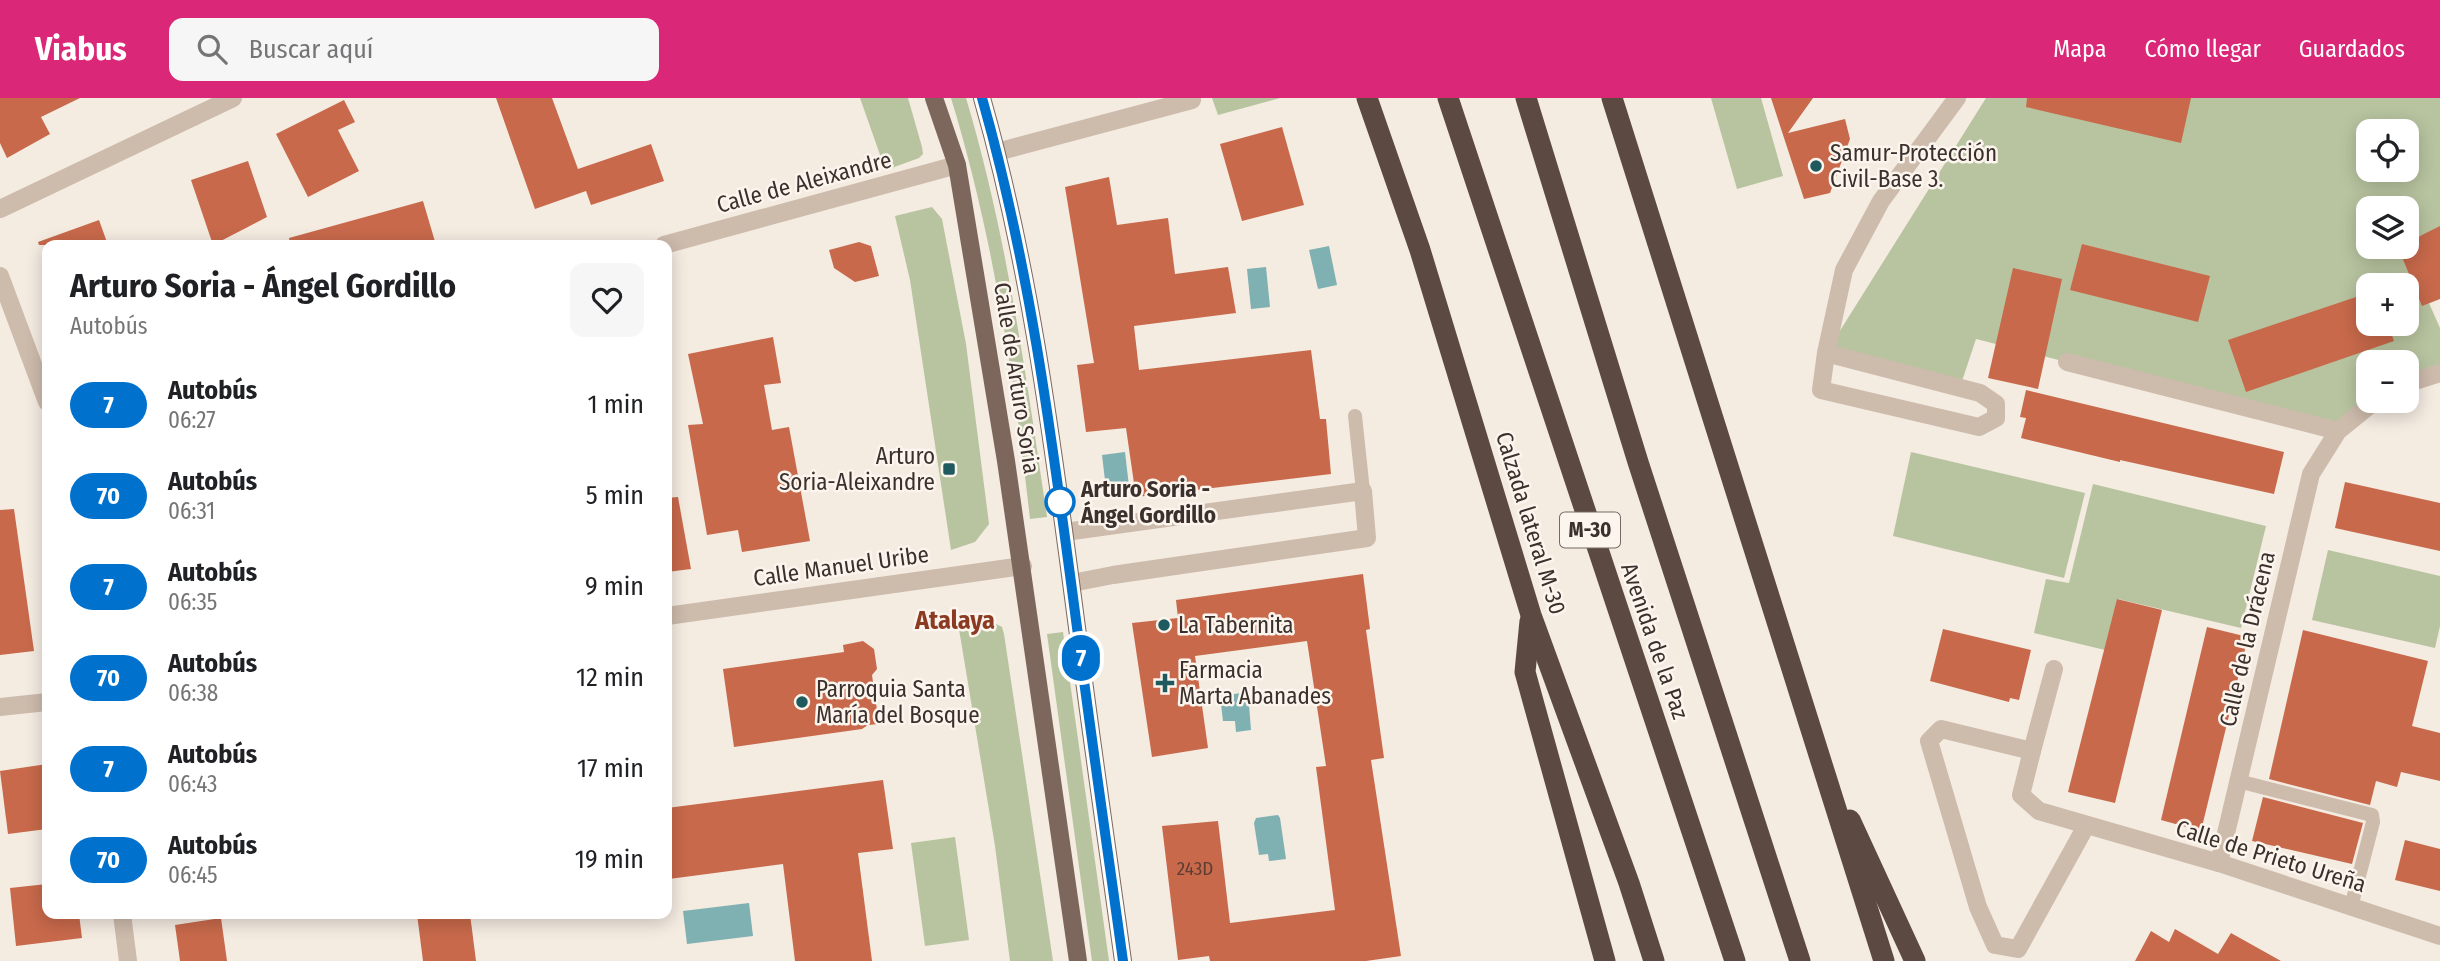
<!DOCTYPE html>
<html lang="es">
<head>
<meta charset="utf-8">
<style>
  :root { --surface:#fff; --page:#f6f6f6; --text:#202124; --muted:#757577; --accent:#db2777 }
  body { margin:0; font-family:"Fira Sans Condensed",sans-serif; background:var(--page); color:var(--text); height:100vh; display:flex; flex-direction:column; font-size:26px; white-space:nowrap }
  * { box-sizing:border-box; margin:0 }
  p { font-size:23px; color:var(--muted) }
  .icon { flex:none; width:38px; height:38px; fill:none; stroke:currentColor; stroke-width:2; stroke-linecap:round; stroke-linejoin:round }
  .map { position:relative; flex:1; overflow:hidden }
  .side { position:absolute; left:42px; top:142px; width:630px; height:679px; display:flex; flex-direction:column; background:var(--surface); border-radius:14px; box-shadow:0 4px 18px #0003 }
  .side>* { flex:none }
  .badge { padding:0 14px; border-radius:23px; font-size:24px; line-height:46px }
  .fabs { position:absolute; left:2356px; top:21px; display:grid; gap:14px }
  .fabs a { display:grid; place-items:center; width:63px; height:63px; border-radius:14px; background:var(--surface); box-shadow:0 4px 18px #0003; font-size:35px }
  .map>.badge { position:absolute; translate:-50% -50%; box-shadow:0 0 0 4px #fff }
  .round { display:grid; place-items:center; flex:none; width:74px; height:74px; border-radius:14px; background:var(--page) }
  .summary { display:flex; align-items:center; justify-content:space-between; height:119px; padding:0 28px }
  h1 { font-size:33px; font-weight:700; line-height:52px }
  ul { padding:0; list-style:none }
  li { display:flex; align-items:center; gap:21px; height:91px; padding:0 28px }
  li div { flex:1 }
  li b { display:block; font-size:26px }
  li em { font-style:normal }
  li .badge { min-width:77px; font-weight:700; text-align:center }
  header { display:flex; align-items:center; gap:42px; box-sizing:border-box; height:98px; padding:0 35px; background:var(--accent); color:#fff }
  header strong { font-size:33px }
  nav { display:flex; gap:38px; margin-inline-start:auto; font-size:24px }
  .search { width:490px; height:63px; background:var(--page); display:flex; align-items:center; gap:18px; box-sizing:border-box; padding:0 24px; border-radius:14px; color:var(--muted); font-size:26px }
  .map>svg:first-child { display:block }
  .green { fill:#b8c4a0; fill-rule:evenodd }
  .water { fill:#7fb0b2 }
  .building { fill:#c8694b }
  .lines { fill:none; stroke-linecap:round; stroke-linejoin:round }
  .lane { stroke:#cdbbac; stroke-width:14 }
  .street { stroke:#cdbbac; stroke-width:18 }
  .primary { stroke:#7d675c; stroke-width:18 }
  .highway { stroke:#5c4a42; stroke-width:21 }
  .line-casing { stroke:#fff; stroke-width:16 }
  .line { stroke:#0072ce; stroke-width:10 }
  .poi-dot { fill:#1f5a5e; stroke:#fbf5ee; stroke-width:2.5 }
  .stop-dot { fill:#fff; stroke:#0072ce; stroke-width:3.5 }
  .labels { text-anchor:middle; stroke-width:5; stroke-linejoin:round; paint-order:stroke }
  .number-label { font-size:19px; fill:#5e3e33 }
  .shield { fill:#fbf5ee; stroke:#756b66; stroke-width:2 }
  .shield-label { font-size:21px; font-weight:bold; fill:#3b302b }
  .poi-label { font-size:23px; fill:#3b302b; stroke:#fbf5ee; text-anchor:start }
  .street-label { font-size:23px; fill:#3b302b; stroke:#fbf5ee }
  .stop-label { font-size:23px; font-weight:bold; fill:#3b302b; stroke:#fbf5ee; text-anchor:start }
  .quarter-label { font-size:26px; font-weight:bold; fill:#8c3b22; stroke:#fbf5ee }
</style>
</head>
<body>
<header>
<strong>Viabus</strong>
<div class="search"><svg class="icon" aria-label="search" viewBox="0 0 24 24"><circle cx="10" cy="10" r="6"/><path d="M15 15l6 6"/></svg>Buscar aquí</div>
<nav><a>Mapa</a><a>Cómo llegar</a><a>Guardados</a></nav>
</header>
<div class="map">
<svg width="2440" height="863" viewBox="0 0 2440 863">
  <rect width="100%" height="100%" fill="#f4ebe1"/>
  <g class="green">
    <polygon points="860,0 908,0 922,49 923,56 919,60 889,71 885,71"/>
    <path d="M951,0H966C1007,137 1026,278 1047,419L1030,421C1014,278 993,137 951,0Z"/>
    <polygon points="1212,0 1280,0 1218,17"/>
    <polygon points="1711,0 1761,0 1783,78 1737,91"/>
    <path d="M1986,0H2440V132L2406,142V110H2368V149H2404L2440,230V279L2406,297V264H2368V303H2395L2338,333L1976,241L1960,289L1826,255ZM2368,33H2406V72H2368ZM2368,187H2406V226H2368Z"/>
    <polygon points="932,109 942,121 966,246 989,426 975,444 951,452 910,182 895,118"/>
    <polygon points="1911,354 2085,395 2064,480 1893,438"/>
    <polygon points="2093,386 2266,428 2241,530 2118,501 2105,552 2034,535 2046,481 2069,485"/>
    <polygon points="2328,452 2440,478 2440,528 2435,550 2312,522"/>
    <polygon points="981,518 1002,529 1004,536 1053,863 1010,863 995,748 959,531 962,519"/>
    <polygon points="1063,534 1109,863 1092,863 1047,536"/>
    <polygon points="955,739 969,842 925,848 911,745"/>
  </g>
  <g class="water">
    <polygon points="1329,148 1337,187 1318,191 1309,152"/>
    <polygon points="1266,169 1270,209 1251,211 1247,171"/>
    <polygon points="1125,354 1130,397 1107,399 1102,357"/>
    <polygon points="1248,594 1251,632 1236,634 1235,623 1223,623 1220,598"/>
    <polygon points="1278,717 1280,720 1286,761 1269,763 1268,756 1259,757 1254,725 1256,720"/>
    <polygon points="749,805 753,838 687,846 683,813"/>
  </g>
  <g class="building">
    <polygon points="0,0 80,0 41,19 50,36 7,60 0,45"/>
    <polygon points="496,0 552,0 578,71 651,46 664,83 591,107 586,93 535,111"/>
    <polygon points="1771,0 1813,0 1788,35 1845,21 1850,41 1830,95 1804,101"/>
    <polygon points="2027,0 2191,0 2181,45 2026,9"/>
    <polygon points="344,2 355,24 338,32 359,73 308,99 276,36"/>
    <polygon points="1282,29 1304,107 1242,123 1220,46"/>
    <polygon points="248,63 267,119 213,147 191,82"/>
    <polygon points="1109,79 1117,127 1168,120 1175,176 1228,169 1236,215 1134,228 1139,272 1311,252 1320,321 1326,321 1331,376 1136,399 1126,330 1086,334 1077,267 1094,265 1065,89"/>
    <polygon points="423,103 436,147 290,147 289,140"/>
    <polygon points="99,122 108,147 39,147 38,144"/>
    <polygon points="2440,128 2440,201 2422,208 2398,149 2406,149 2406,145"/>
    <polygon points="859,144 871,148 879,178 855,184 834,170 829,152"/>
    <polygon points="2082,146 2210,178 2198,224 2070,192"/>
    <polygon points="2013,170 2062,181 2038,291 1988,280"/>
    <polygon points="2368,195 2368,226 2388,226 2394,243 2246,294 2228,242"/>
    <polygon points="773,239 781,285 764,287 772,332 789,329 810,443 742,454 738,432 707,437 688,327 703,326 688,256"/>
    <polygon points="2026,292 2284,354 2274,396 2120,362 2120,364 2021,340 2026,320 2020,319"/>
    <polygon points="2345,384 2440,405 2440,453 2335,430"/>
    <polygon points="678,399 691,471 667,474 667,400"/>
    <polygon points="14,411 34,553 0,557 0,412"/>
    <polygon points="1363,476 1370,531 1366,532 1384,660 1371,662 1401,858 1366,863 1210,863 1209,858 1178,862 1162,728 1218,723 1230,825 1335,812 1316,669 1326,668 1307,543 1195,558 1208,650 1152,659 1132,525 1178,520 1176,502"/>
    <polygon points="2117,501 2162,512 2115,705 2068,694"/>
    <polygon points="2207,529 2248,539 2201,733 2161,722"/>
    <polygon points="1943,531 2031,552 2019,602 2010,600 2009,604 1930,583"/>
    <polygon points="2303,532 2428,563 2412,628 2440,635 2440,683 2401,674 2397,689 2376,683 2370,707 2269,681"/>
    <polygon points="863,543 874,551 877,571 872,577 879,626 868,627 862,631 734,649 723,571 844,554 843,547"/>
    <polygon points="47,666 47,731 8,736 0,673"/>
    <polygon points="883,682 893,751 858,755 872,863 795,863 783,766 669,781 667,763 667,710"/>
    <polygon points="2263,699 2363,725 2352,766 2252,743"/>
    <polygon points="2405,742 2440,751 2440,793 2395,782"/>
    <polygon points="47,786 47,816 79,816 82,840 16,848 10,790"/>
    <polygon points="417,816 470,816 476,863 423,863"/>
    <polygon points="221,820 227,863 180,863 175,827"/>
    <polygon points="2175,831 2218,856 2231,835 2281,863 2135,863 2151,833 2169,844"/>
  </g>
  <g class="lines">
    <g class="lane">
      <polyline points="1355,318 1363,393"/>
      <polyline points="2238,683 2372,717 2373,724 2351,809"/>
    </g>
    <g class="street">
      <polyline points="997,54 1192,2"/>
      <polyline points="0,111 233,0"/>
      <polyline points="664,147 957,67"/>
      <polyline points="0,178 47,304"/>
      <polyline points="1826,255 1980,295 1996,306 1996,320 1979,329 1821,292 1826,255 1844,172 1881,103 1957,0"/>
      <polyline points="2067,264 2338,333"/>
      <polyline points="2406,286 2440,275"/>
      <polyline points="1065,434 1363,393 1367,440 1113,477 1072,485"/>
      <polyline points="667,518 1023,468"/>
      <polyline points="0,609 47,604"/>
      <polyline points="2032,653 2054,571"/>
      <polyline points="2086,728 2018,851 1995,847 1978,809 1929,643 1941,631 2032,653 2021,697 2039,713 2219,765 2440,838"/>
      <polyline points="2219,765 2311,376 2338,333 2375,303"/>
      <polyline points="122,816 128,863"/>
    </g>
    <g class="primary">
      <polyline points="934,0 957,67 1006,363 1078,863"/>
      <path d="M982,0C1032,175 1054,357 1078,537C1092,646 1108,754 1123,863"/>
    </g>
    <g class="highway">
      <polyline points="1367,0 1420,152 1531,517 1629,785 1654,863"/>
      <polyline points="1448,0 1735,863"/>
      <polyline points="1526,0 1638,364 1800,863"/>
      <polyline points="1612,0 1884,863"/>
      <polyline points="1530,523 1525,574 1605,863"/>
      <polyline points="1850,722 1915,863"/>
    </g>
  </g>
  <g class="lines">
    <g class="line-casing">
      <path id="line" d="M982,0C1032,175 1054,357 1078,537C1092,646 1108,754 1123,863"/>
    </g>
    <use href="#line" class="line"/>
  </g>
  <g class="poi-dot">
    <circle cx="1816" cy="68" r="7"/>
    <rect x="942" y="364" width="14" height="14" rx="3.5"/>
    <circle cx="1164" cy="527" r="7"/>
    <path d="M1161.5 574.5h7v7h7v7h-7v7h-7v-7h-7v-7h7z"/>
    <circle cx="802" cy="604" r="7"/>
  </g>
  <circle class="stop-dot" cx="1060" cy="404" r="14"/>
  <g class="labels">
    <g class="number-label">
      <text x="1195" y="777">243D</text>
    </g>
    <rect class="shield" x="1560" y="414.5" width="60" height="35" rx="5"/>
    <g class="shield-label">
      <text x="1590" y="439">M-30</text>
    </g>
    <g class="poi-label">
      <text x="1830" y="63">Samur-Protección<tspan x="1830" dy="26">Civil-Base 3.</tspan></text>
      <text x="935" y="366" text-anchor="end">Arturo<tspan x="935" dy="26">Soria-Aleixandre</tspan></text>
      <text x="1178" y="535">La Tabernita</text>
      <text x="1179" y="580">Farmacia<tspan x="1179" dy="26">Marta Abanades</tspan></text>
      <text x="816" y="599">Parroquia Santa<tspan x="816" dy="26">María del Bosque</tspan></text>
    </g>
    <g class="street-label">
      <text transform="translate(804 84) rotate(-15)" y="8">Calle de Aleixandre</text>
      <text transform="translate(1017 280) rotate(81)" y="8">Calle de Arturo Soria</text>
      <text transform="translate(1531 425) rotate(73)" y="8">Calzada lateral M-30</text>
      <text transform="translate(841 468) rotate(-8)" y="8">Calle Manuel Uribe</text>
      <text transform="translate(2247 541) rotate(-77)" y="8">Calle de la Drácena</text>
      <text transform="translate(1655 543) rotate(71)" y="8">Avenida de la Paz</text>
      <text transform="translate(2271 758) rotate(17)" y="8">Calle de Prieto Ureña</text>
    </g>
    <g class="stop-label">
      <text x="1081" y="399">Arturo Soria -<tspan x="1081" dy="26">Ángel Gordillo</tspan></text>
    </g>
    <g class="quarter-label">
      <text x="955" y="531">Atalaya</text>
    </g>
  </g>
</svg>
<div class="fabs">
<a><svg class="icon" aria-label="locate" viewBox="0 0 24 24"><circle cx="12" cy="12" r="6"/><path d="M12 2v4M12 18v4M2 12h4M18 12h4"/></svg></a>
<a><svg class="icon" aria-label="layers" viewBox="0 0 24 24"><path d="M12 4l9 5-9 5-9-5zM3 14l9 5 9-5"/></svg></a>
<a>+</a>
<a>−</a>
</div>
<b class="badge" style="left:1081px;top:560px;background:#0072ce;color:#fff">7</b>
<section class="side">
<div class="summary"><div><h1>Arturo Soria - Ángel Gordillo</h1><p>Autobús</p></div><a class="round"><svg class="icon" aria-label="heart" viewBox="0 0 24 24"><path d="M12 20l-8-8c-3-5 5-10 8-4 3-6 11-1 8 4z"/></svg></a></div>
<ul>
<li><span class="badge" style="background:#0072ce;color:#fff">7</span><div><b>Autobús</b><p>06:27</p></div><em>1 min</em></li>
<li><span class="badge" style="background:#0072ce;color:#fff">70</span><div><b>Autobús</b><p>06:31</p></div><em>5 min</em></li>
<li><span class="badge" style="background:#0072ce;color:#fff">7</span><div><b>Autobús</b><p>06:35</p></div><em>9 min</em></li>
<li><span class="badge" style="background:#0072ce;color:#fff">70</span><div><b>Autobús</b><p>06:38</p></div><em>12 min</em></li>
<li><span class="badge" style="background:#0072ce;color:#fff">7</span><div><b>Autobús</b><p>06:43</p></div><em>17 min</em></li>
<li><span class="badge" style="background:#0072ce;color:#fff">70</span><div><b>Autobús</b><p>06:45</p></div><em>19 min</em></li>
</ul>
</section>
</div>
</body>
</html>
